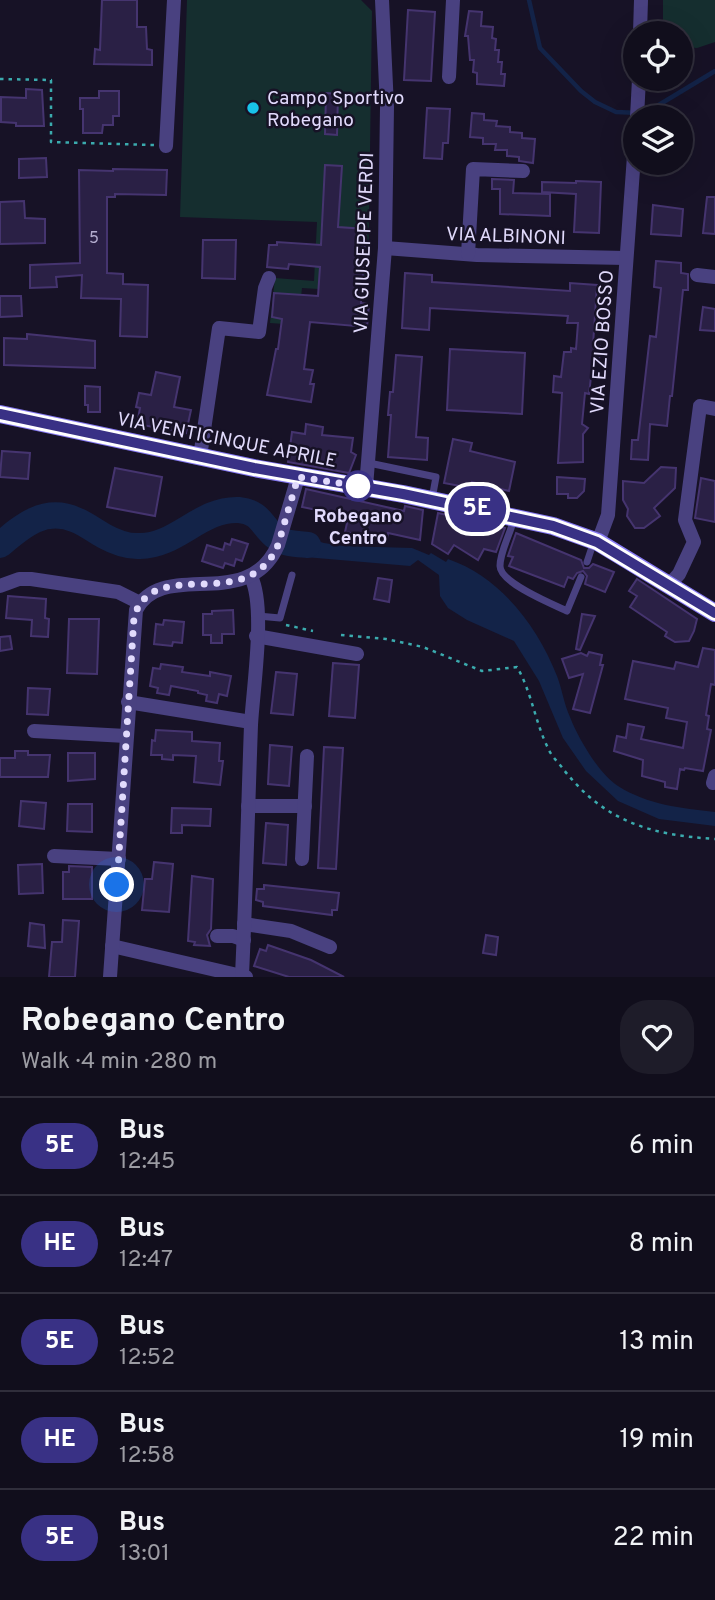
<!DOCTYPE html>
<html lang="en">
<head>
<meta charset="utf-8">
<style>
  :root { --surface:#110e1c; --page:#1e1c29; --text:#f1f3f6; --muted:#9c9ca3; --line:#302e3b }
  body { margin:0; font-family:Overpass,sans-serif; background:var(--page); color:var(--text); height:100vh; display:flex; flex-direction:column; font-size:26px; white-space:nowrap }
  * { box-sizing:border-box; margin:0 }
  p { font-size:23px; color:var(--muted) }
  .icon { flex:none; width:38px; height:38px; fill:none; stroke:currentColor; stroke-width:2; stroke-linecap:round; stroke-linejoin:round }
  .map { position:relative; height:977px; overflow:hidden }
  .sheet { display:flex; flex-direction:column; background:var(--surface); flex:1 }
  .sheet>* { flex:none }
  .badge { padding:0 14px; border-radius:23px; font-size:24px; line-height:46px }
  .controls { position:absolute; left:623px; top:21px; display:grid; gap:14px }
  .controls a { display:grid; place-items:center; width:70px; height:70px; border-radius:50%; background:var(--surface); box-shadow:0 7px 28px #0002,0 0 0 2px var(--line); font-size:35px }
  .you { position:absolute; width:35px; height:35px; margin:-18px; border:5px solid #fff; border-radius:50%; background:#1a73e8; box-shadow:0 0 0 10px #1a73e833 }
  .map>.badge { position:absolute; translate:-50% -50%; box-shadow:0 0 0 4px #fff }
  .round { display:grid; place-items:center; flex:none; width:74px; height:74px; border-radius:28px; background:var(--page) }
  .headline { display:flex; align-items:center; justify-content:space-between; height:119px; padding:0 21px }
  h1 { font-size:33px; font-weight:700; line-height:52px }
  ul { padding:0; list-style:none }
  li { display:flex; align-items:center; gap:21px; height:98px; padding:0 21px; border-top:2px solid var(--line) }
  li div { flex:1 }
  li b { display:block; font-size:26px }
  li em { font-style:normal }
  li .badge { min-width:77px; font-weight:700; text-align:center }
  .map>svg:first-child { display:block }
  .green { fill:#152e2f }
  .water { fill:#132348 }
  .lines { fill:none; stroke-linecap:round; stroke-linejoin:round }
  .stream { stroke:#132348; stroke-width:4.5 }
  .river { stroke:#132348; stroke-width:26 }
  .building { fill:#2a2045; stroke:#45346f; stroke-width:2 }
  .path { stroke:#3babae; stroke-width:2.5; stroke-dasharray:3.5 5; stroke-linecap:butt }
  .lane { stroke:#494180; stroke-width:7 }
  .street { stroke:#494180; stroke-width:14 }
  .secondary { stroke:#877af3; stroke-width:18 }
  .line-casing { stroke:#fff; stroke-width:16 }
  .line { stroke:#393185; stroke-width:10 }
  .walk { stroke:#e1dafc; stroke-width:7; stroke-dasharray:0 12.6 }
  .poi-dot { fill:#18c2e9; stroke:#171226; stroke-width:2.5 }
  .stop-dot { fill:#fff; stroke:#393185; stroke-width:3.5 }
  .labels { text-anchor:middle; stroke-width:5; stroke-linejoin:round; paint-order:stroke }
  .number-label { font-size:16px; fill:#b3acce }
  .poi-label { font-size:19px; fill:#e1dafc; stroke:#171226; text-anchor:start }
  .street-label { font-size:19px; fill:#e1dafc; stroke:#171226 }
  .stop-label { font-size:19px; font-weight:bold; fill:#e1dafc; stroke:#171226 }
</style>
</head>
<body>
<div class="map">
<svg width="715" height="977" viewBox="0 0 715 977">
  <rect width="100%" height="100%" fill="#171226"/>
  <g class="green">
    <polygon points="187,0 361,0 372,11 368,292 302,288 298,325 270,323 275,278 314,281 317,222 180,217"/>
    <polygon points="663,0 715,0 715,42 697,48 681,47 681,33 663,33"/>
  </g>
  <path class="water" d="M290,533L324,543L343,546L412,548L429,555L431,553L446,562L448,559C500,577 537,625 557,676C562,689 564,704 570,717C578,738 599,774 618,786C648,805 681,808 715,812V826L659,819L618,801L586,771L563,738L539,681L514,641L467,620L448,608L440,596L439,575L418,560L410,566L305,557L286,553V542Z"/>
  <g class="lines">
    <polyline class="stream" points="529,0 540,48 581,91 595,102 616,112 641,113 657,106 715,71"/>
    <path class="river" d="M0,545C22,526 45,506 76,520C86,524 95,531 104,536C115,542 127,547 140,546C177,546 201,508 239,510C262,512 262,528 277,538C285,544 298,544 308,545"/>
  </g>
  <g class="building">
    <polygon points="102,0 137,0 137,27 146,27 147,49 152,50 152,65 94,64 95,49 100,50"/>
    <polygon points="408,10 435,12 431,81 404,80"/>
    <polygon points="469,11 482,12 481,26 493,27 492,38 496,39 495,50 499,50 498,62 502,62 501,74 505,74 504,86 477,84 477,73 473,72 474,60 470,60 468,36 465,36"/>
    <polygon points="26,89 42,90 44,126 16,126 16,123 1,122 1,97 26,98"/>
    <polygon points="99,91 119,91 119,116 113,116 113,125 103,125 102,133 83,133 83,109 80,109 80,98 99,98"/>
    <polygon points="326,93 338,94 337,135 325,134"/>
    <polygon points="427,108 450,109 448,143 443,143 442,159 424,158"/>
    <polygon points="472,113 484,114 484,120 497,121 496,126 510,127 510,132 522,133 522,138 535,139 533,163 519,161 519,157 507,156 507,150 495,150 496,144 483,144 483,138 470,137"/>
    <polygon points="46,158 47,177 19,178 19,159"/>
    <polygon points="325,165 342,166 338,227 366,229 361,303 369,304 367,327 310,322 304,369 313,370 310,384 314,384 311,402 267,395 276,349 278,349 282,319 272,317 274,293 318,296 320,267 289,264 288,269 267,267 269,245 277,245 277,242 321,245"/>
    <polygon points="113,169 167,170 166,195 115,194 115,197 107,197 107,273 123,274 123,284 148,285 147,337 120,336 121,299 81,298 82,275 56,277 57,287 30,288 30,265 80,263 79,170 113,171"/>
    <polygon points="492,179 514,180 513,193 550,194 550,216 500,214 500,189 492,189"/>
    <polygon points="576,181 601,182 599,233 574,232 576,194 542,192 542,182 576,183"/>
    <polygon points="707,197 715,197 715,234 703,233"/>
    <polygon points="24,201 25,218 45,219 45,243 0,244 0,202"/>
    <polygon points="653,205 683,209 681,236 651,234"/>
    <polygon points="203,240 236,240 235,279 202,278"/>
    <polygon points="656,261 681,263 681,273 688,274 688,290 683,290 672,396 670,396 667,426 650,424 648,460 631,459 632,440 638,440 650,336 656,337 661,288 654,287"/>
    <polygon points="405,273 432,275 432,282 570,291 570,283 597,285 593,345 600,346 599,360 593,360 589,394 585,393 582,424 588,428 583,434 583,462 558,463 562,393 553,392 554,376 561,377 564,352 571,352 571,348 576,349 578,323 567,323 568,316 430,308 429,330 402,328"/>
    <polygon points="0,296 21,296 22,316 0,317"/>
    <polygon points="703,307 715,309 715,331 700,330"/>
    <polygon points="27,334 95,341 95,368 4,365 4,338 27,339"/>
    <polygon points="450,349 525,353 522,414 447,410"/>
    <polygon points="396,355 422,357 416,437 428,438 427,460 388,457 391,415 388,415 390,392 393,392"/>
    <polygon points="156,372 180,377 174,407 191,410 186,433 137,424 140,408 136,407 139,393 151,395"/>
    <polygon points="85,386 100,387 100,412 88,412 88,405 85,405"/>
    <polygon points="306,424 323,427 322,435 353,438 351,452 356,455 349,473 288,462 292,432 305,434"/>
    <polygon points="453,439 472,443 470,451 515,462 509,491 472,482 471,488 444,483"/>
    <polygon points="2,451 30,453 28,479 0,477"/>
    <polygon points="661,467 676,468 675,488 654,508 660,516 644,528 635,528 627,516 628,509 623,500 623,481 644,483"/>
    <polygon points="115,468 162,477 155,516 107,507"/>
    <polygon points="557,477 585,479 584,491 577,498 568,498 568,494 557,494"/>
    <polygon points="701,478 715,481 715,522 695,518"/>
    <polygon points="306,489 404,511 405,506 423,510 420,540 388,533 387,540 345,532 347,523 336,521 337,514 302,507"/>
    <polygon points="438,513 505,528 496,552 484,549 478,560 454,545 448,554 432,544"/>
    <polygon points="516,533 581,560 584,568 589,568 593,564 614,572 605,592 585,584 587,576 583,571 577,573 573,579 568,577 564,587 509,566 513,557 508,556"/>
    <polygon points="232,539 248,544 242,561 236,559 234,566 225,563 223,568 202,561 207,545 223,550 225,543 230,545"/>
    <polygon points="378,578 392,580 389,602 374,599"/>
    <polygon points="637,579 697,619 694,631 689,641 675,642 665,636 667,632 630,607 637,596 629,591"/>
    <polygon points="8,596 46,599 45,618 49,619 48,637 31,636 32,620 6,618"/>
    <polygon points="233,610 234,634 222,634 222,643 211,643 211,635 203,635 203,614 212,614 212,611"/>
    <polygon points="582,614 595,616 580,650 576,649"/>
    <polygon points="69,619 99,619 97,674 67,673"/>
    <polygon points="164,620 184,622 182,643 173,642 172,646 154,644 156,624 163,625"/>
    <polygon points="10,636 12,649 0,651 0,637"/>
    <polygon points="703,648 715,650 715,685 711,684 706,715 709,716 707,729 711,730 703,771 685,768 684,770 680,769 677,789 665,787 665,782 642,776 643,760 614,751 617,736 626,738 628,724 644,727 641,739 683,748 687,722 666,718 668,708 625,699 633,661 674,669 676,662 698,667"/>
    <polygon points="589,652 602,655 600,665 603,665 590,713 573,709 583,674 569,678 562,659 581,653 587,656"/>
    <polygon points="333,663 359,665 355,718 329,716"/>
    <polygon points="161,664 183,667 182,672 210,676 210,672 231,676 227,696 219,694 217,703 206,701 207,695 198,693 198,691 171,686 169,695 157,693 158,688 150,686 153,668 160,669"/>
    <polygon points="276,672 297,674 293,715 271,713"/>
    <polygon points="28,688 50,689 48,715 27,714"/>
    <polygon points="156,730 192,732 192,741 220,743 219,761 223,761 220,785 194,782 196,756 173,755 173,760 162,759 162,755 151,755 152,740 155,741"/>
    <polygon points="270,745 292,747 289,786 268,784"/>
    <polygon points="324,747 343,748 336,869 318,868"/>
    <polygon points="15,751 28,751 28,755 50,755 48,777 0,777 0,758 15,758"/>
    <polygon points="68,753 95,753 95,779 68,781"/>
    <polygon points="21,801 46,803 44,829 19,826"/>
    <polygon points="68,804 92,804 92,832 67,831"/>
    <polygon points="172,808 211,809 210,826 182,825 182,833 171,833"/>
    <polygon points="266,823 288,825 286,865 263,863"/>
    <polygon points="154,862 173,864 169,912 142,910 145,879 152,879"/>
    <polygon points="42,864 43,893 19,894 18,865"/>
    <polygon points="69,866 92,867 92,899 63,899 63,872 69,872"/>
    <polygon points="192,876 213,879 211,929 207,935 210,946 194,945 195,942 188,941"/>
    <polygon points="264,885 339,893 337,910 332,910 332,915 263,906 263,902 256,900 257,889 264,889"/>
    <polygon points="63,920 79,921 75,977 49,977 52,942 62,942"/>
    <polygon points="30,923 44,925 45,948 28,946"/>
    <polygon points="486,935 498,937 496,955 483,953"/>
    <polygon points="268,945 311,960 344,977 289,977 254,966 260,949 266,951"/>
  </g>
  <g class="lines">
    <g class="path">
      <polyline points="0,79 51,80 51,142 154,145"/>
      <polyline points="286,625 313,631"/>
      <path d="M341,635L386,639L423,647L482,671L517,667C532,693 535,722 548,748C551,756 559,763 564,770C605,822 651,835 715,839"/>
    </g>
    <g class="lane">
      <polyline points="369,463 436,477 432,499"/>
      <path d="M514,518C511,533 500,551 500,566C500,583 552,604 567,611L581,577"/>
      <polyline points="587,562 594,541"/>
      <polyline points="258,616 280,618 292,575"/>
    </g>
    <g class="street">
      <polyline points="640,33 641,0"/>
      <polyline points="449,77 453,0"/>
      <polyline points="637,117 639,79"/>
      <polyline points="166,146 174,0"/>
      <polyline points="385,248 477,255 626,258"/>
      <polyline points="468,254 473,169 523,171"/>
      <polyline points="697,275 715,277"/>
      <polyline points="200,457 219,328 259,332 265,288 269,278"/>
      <polyline points="366,487 385,248 387,107 382,0"/>
      <polyline points="598,542 608,515 635,142"/>
      <polyline points="670,584 679,574 694,542 685,520 700,406 715,409"/>
      <polyline points="0,586 19,579 31,579 118,592 140,603"/>
      <polyline points="256,636 357,654"/>
      <polyline points="128,702 251,722"/>
      <polyline points="34,731 126,736"/>
      <polyline points="713,783 715,776"/>
      <polyline points="248,806 305,806"/>
      <polyline points="54,856 119,859"/>
      <polyline points="302,859 307,756"/>
      <polyline points="244,924 291,931 330,947"/>
      <polyline points="217,936 233,936 244,940"/>
      <polyline points="112,946 246,977"/>
      <path d="M242,975C246,892 248,808 251,725C253,688 266,607 251,577"/>
      <path d="M110,977L136,610C163,558 248,614 278,545L298,477"/>
    </g>
    <polyline class="secondary" points="0,414 254,468 403,494 553,526 598,542 715,613"/>
  </g>
  <g class="lines">
    <g class="line-casing">
      <polyline id="line" points="0,414 254,468 403,494 553,526 597,542 715,613"/>
    </g>
    <use href="#line" class="line"/>
    <path class="walk" d="M117,885L134,617C154,553 247,617 278,545L298,477L366,487L358,486"/>
  </g>
  <circle class="poi-dot" cx="253" cy="108" r="7"/>
  <circle class="stop-dot" cx="358" cy="486" r="14"/>
  <g class="labels">
    <g class="number-label">
      <text x="94" y="243">5</text>
    </g>
    <g class="poi-label">
      <text x="267" y="104">Campo Sportivo<tspan x="267" dy="22">Robegano</tspan></text>
    </g>
    <g class="street-label">
      <text transform="translate(506 235) rotate(2)" y="7">VIA ALBINONI</text>
      <text transform="translate(363 243) rotate(-88)" y="7">VIA GIUSEPPE VERDI</text>
      <text transform="translate(601 342) rotate(-86)" y="7">VIA EZIO BOSSO</text>
      <text transform="translate(227 439) rotate(11)" y="7">VIA VENTICINQUE APRILE</text>
    </g>
    <g class="stop-label">
      <text x="358" y="522">Robegano<tspan x="358" dy="22">Centro</tspan></text>
    </g>
  </g>
</svg>
<div class="controls">
<a><svg class="icon" aria-label="locate" viewBox="0 0 24 24"><circle cx="12" cy="12" r="6"/><path d="M12 2v4M12 18v4M2 12h4M18 12h4"/></svg></a>
<a><svg class="icon" aria-label="layers" viewBox="0 0 24 24"><path d="M12 4l9 5-9 5-9-5zM3 14l9 5 9-5"/></svg></a>
</div>
<div class="you" style="left:117px;top:885px"></div>
<b class="badge" style="left:477px;top:509px;background:#393185;color:#fff">5E</b>
</div>
<section class="sheet">
<div class="headline"><div><h1>Robegano Centro</h1><p>Walk · 4 min · 280 m</p></div><a class="round"><svg class="icon" aria-label="heart" viewBox="0 0 24 24"><path d="M12 20l-8-8c-3-5 5-10 8-4 3-6 11-1 8 4z"/></svg></a></div>
<ul>
<li><span class="badge" style="background:#393185;color:#fff">5E</span><div><b>Bus</b><p>12:45</p></div><em>6 min</em></li>
<li><span class="badge" style="background:#393185;color:#fff">HE</span><div><b>Bus</b><p>12:47</p></div><em>8 min</em></li>
<li><span class="badge" style="background:#393185;color:#fff">5E</span><div><b>Bus</b><p>12:52</p></div><em>13 min</em></li>
<li><span class="badge" style="background:#393185;color:#fff">HE</span><div><b>Bus</b><p>12:58</p></div><em>19 min</em></li>
<li><span class="badge" style="background:#393185;color:#fff">5E</span><div><b>Bus</b><p>13:01</p></div><em>22 min</em></li>
</ul>
</section>
</body>
</html>
